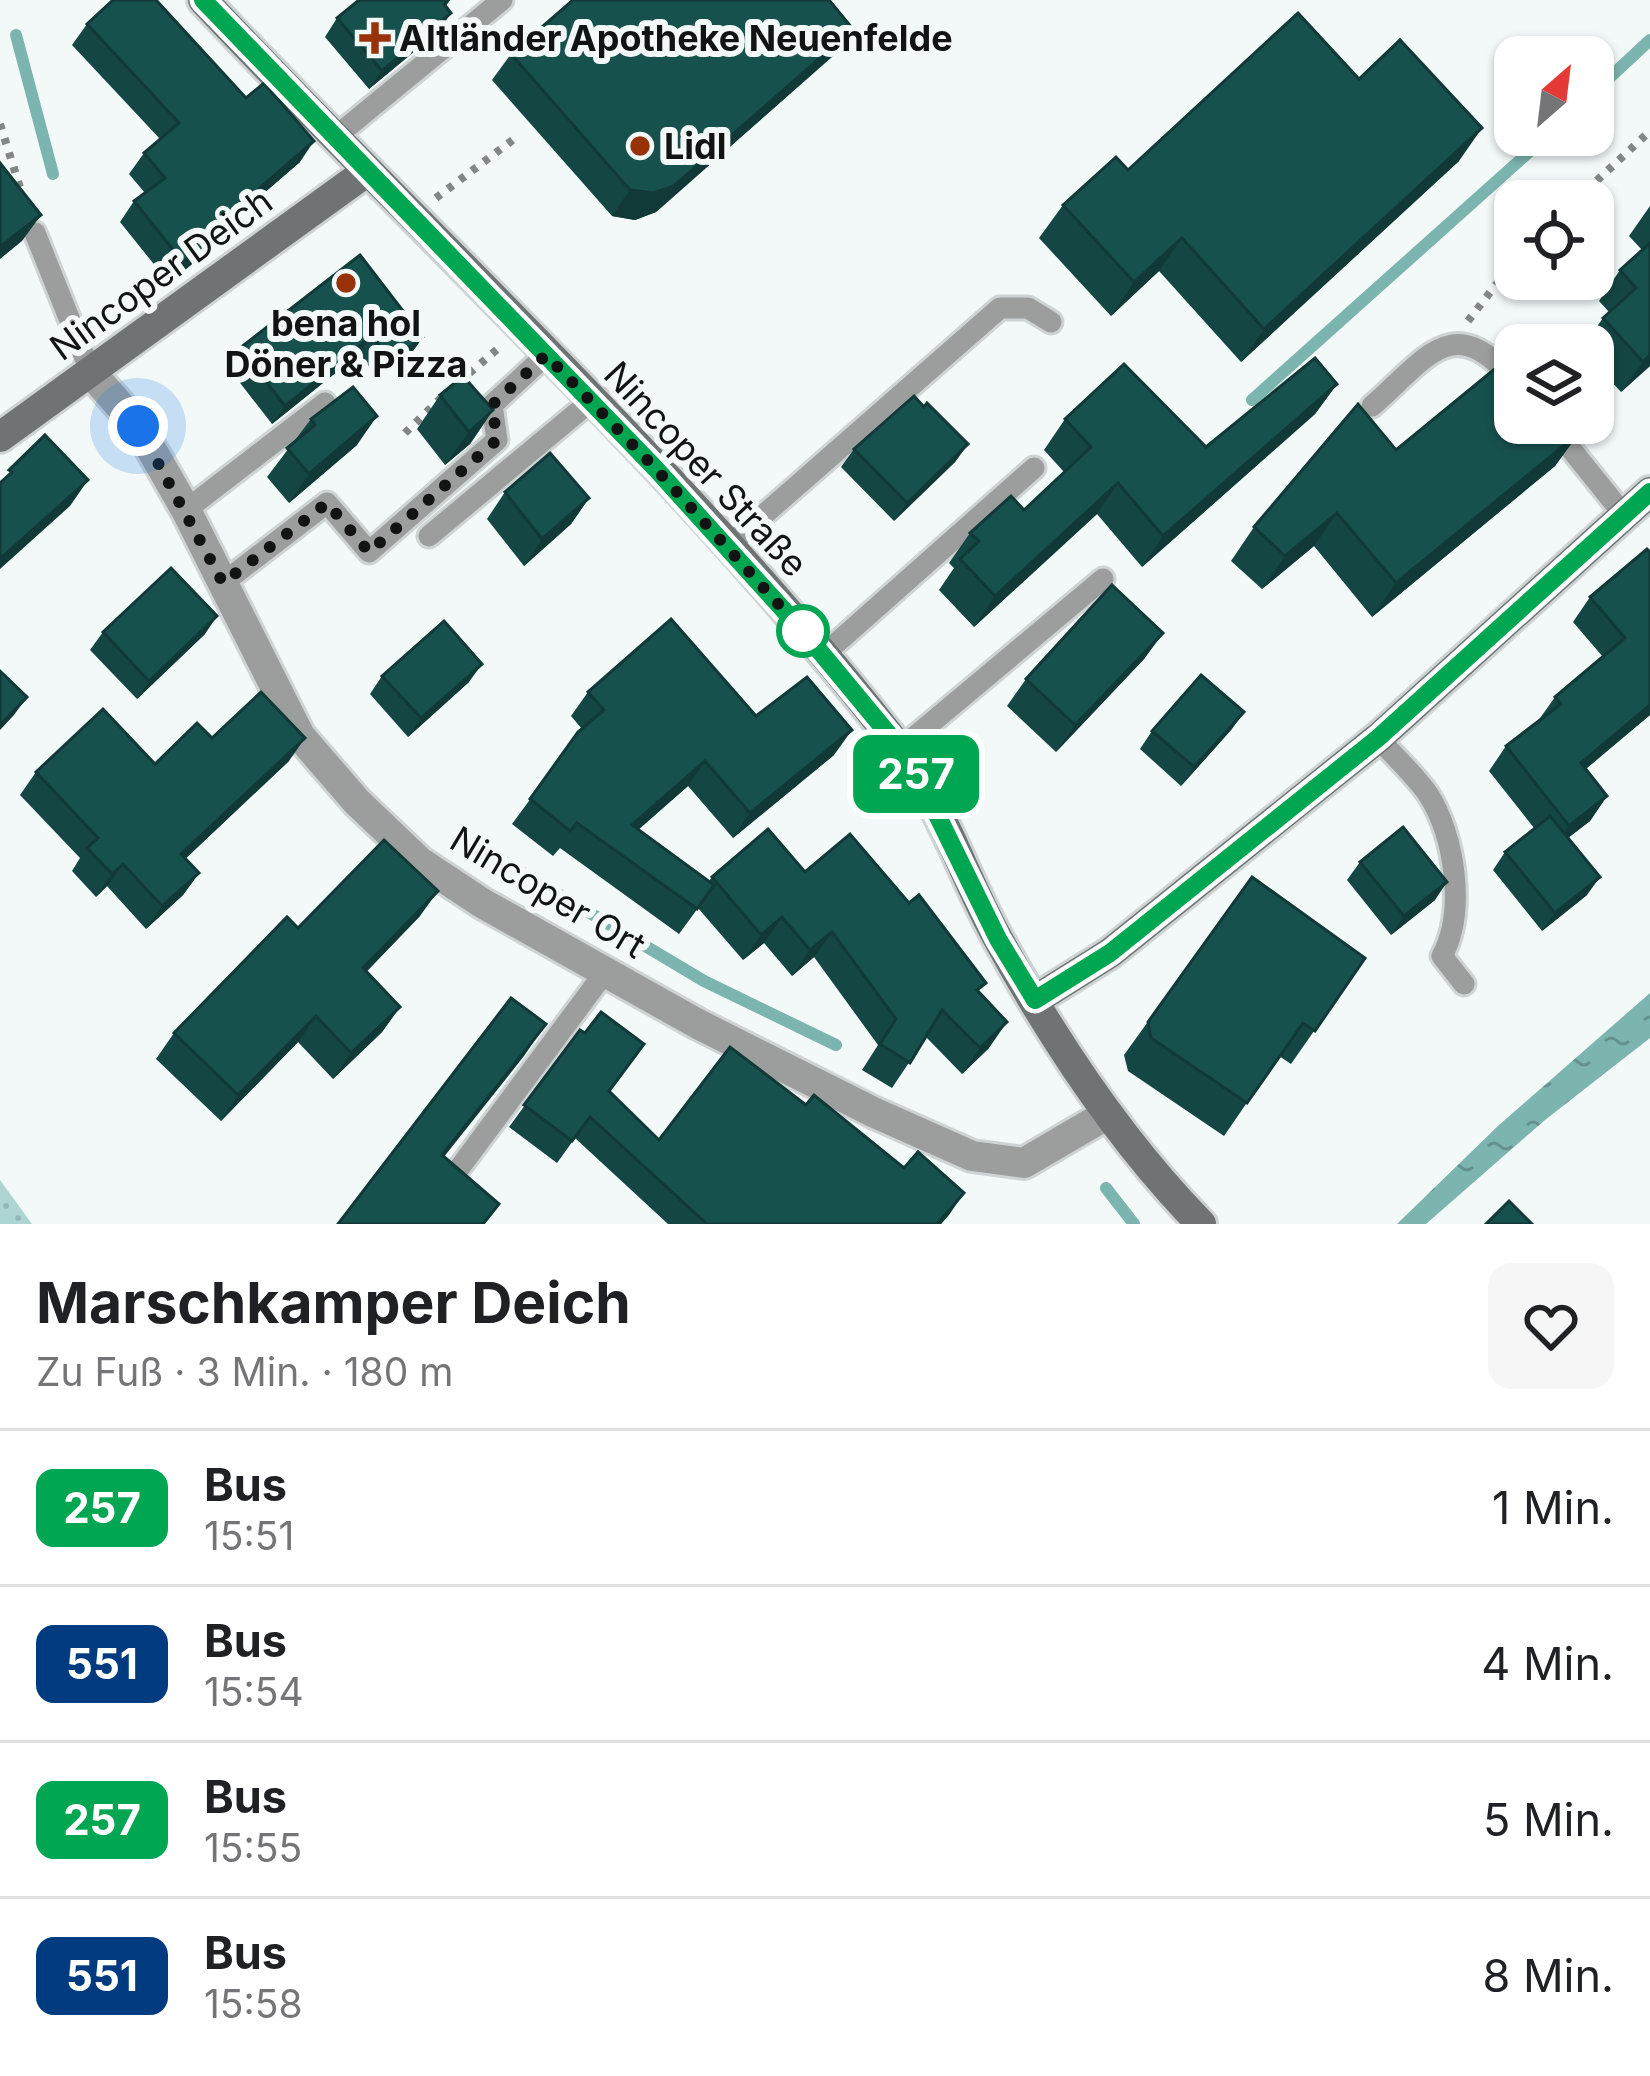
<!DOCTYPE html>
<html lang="de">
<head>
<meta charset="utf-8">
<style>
  :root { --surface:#fff; --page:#f6f6f6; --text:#202124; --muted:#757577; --line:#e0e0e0 }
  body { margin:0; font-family:Inter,sans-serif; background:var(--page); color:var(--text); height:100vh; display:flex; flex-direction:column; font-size:45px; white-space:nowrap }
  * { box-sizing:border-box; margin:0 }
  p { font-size:39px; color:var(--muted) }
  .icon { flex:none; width:66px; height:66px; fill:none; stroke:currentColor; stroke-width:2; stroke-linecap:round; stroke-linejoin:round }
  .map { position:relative; height:1224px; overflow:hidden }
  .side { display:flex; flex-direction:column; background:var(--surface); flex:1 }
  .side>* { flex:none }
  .badge { padding:0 24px; border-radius:18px; font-size:42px; line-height:78px }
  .needle { width:78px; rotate:28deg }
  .fabs { position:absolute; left:1494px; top:36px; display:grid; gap:24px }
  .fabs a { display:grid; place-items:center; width:120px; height:120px; border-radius:24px; background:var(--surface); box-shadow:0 3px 9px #0004; font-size:60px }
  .you { position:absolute; width:60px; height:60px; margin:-30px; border:9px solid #fff; border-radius:50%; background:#1a73e8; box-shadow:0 0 0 18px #1a73e833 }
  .map>.badge { position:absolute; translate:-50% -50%; box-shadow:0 0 0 6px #fff }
  .round { display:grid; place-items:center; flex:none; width:126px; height:126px; border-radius:24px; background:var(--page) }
  .overview { display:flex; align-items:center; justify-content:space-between; height:204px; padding:0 36px }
  h1 { font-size:57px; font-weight:700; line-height:90px }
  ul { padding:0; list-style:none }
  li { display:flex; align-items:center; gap:36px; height:156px; padding:0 36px; border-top:3px solid var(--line) }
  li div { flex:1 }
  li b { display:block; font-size:45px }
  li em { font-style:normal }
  li .badge { min-width:132px; font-weight:700; text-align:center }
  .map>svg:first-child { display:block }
  .grass { fill:url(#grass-dots) }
  .water { fill:url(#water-ripples) }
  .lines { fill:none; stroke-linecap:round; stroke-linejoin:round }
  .stream { stroke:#7cb4af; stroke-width:12 }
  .lane-casing { stroke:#ced4d4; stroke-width:27 }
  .street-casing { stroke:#ced4d4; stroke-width:36 }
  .secondary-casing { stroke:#ced4d4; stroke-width:36 }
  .path { stroke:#828786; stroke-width:8; stroke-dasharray:6 9; stroke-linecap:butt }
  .lane { stroke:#9b9e9d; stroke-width:21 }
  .street { stroke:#9b9e9d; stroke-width:30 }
  .secondary { stroke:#6f7373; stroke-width:30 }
  .wall { fill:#144643 }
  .shaded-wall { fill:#103937 }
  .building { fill:#17514e; stroke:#103937; stroke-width:3 }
  .line-casing { stroke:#fff; stroke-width:27 }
  .line { stroke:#00a651; stroke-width:18 }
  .walk { stroke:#121414; stroke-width:12; stroke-dasharray:0 21.6 }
  .poi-dot { fill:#983208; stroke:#f2f9f8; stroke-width:4.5 }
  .stop-dot { fill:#fff; stroke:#00a651; stroke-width:6 }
  .labels { text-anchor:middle; stroke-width:12; stroke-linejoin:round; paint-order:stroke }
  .poi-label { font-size:36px; font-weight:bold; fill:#121414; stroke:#f2f9f8; text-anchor:start }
  .street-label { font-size:36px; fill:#121414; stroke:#f2f9f8 }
</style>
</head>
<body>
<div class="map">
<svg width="1650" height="1224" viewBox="0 0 1650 1224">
  <defs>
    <pattern id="grass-dots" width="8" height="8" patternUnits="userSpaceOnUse" patternTransform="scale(3)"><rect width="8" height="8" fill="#add5d1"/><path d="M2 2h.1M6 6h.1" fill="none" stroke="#94b6b3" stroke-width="1.8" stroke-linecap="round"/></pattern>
    <pattern id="water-ripples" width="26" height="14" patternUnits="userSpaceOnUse" patternTransform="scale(3)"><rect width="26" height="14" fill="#7cb4af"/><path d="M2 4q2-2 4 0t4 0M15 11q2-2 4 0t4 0" fill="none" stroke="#64918d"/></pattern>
  </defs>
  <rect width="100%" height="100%" fill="#f2f9f8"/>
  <polygon class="grass" points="0,1180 32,1224 0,1224"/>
  <polygon class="water" points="1650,993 1650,1038 1545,1120 1426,1224 1397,1224 1499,1125"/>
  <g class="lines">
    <g class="stream">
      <polyline points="16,35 53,174"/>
      <polyline points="1593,93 1650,40"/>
      <polyline points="1252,400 1548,135"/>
      <polyline points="463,837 704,981 836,1045"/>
      <polyline points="1106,1188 1134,1224"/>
    </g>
    <g class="lane-casing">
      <g id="lane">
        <polyline points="334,138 502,0"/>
        <polyline points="35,233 91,373"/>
        <path d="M1372,406C1428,357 1453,309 1515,382"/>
        <polyline points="1550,423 1624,515"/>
        <polyline points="186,510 325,403"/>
        <polyline points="429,536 591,401"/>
        <polyline points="727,547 1000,308 1028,308 1051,322"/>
        <polyline points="223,583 327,503 369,552 497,440 492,405 546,355"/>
        <polyline points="823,655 1034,468"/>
        <path d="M1378,738C1394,756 1414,774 1428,794C1455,836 1466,912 1442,956L1464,984"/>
        <polyline points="900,749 1103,579"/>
        <polyline points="449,1182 605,972"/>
      </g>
    </g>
    <g class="street-casing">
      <polyline id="street" points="91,373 138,426 186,510 300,736 357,802 420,862 482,903 698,1024 875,1113 972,1156 1024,1163 1106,1115"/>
    </g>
    <g class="secondary-casing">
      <g id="secondary">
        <path d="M203,0C434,246 689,476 896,744C941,802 962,873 997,937C1053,1040 1119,1140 1201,1224"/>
        <polyline points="0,437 366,172"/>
        <polyline points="1035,1000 1110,953 1378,738 1650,492"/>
      </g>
    </g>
    <g class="path">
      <polyline points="0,124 23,197"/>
      <polyline points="436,198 514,139"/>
      <polyline points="1575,201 1650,131"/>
      <polyline points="1468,321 1515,260"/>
      <polyline points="458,383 501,346"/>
      <polyline points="405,433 442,397"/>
    </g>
    <use href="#lane" class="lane"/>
    <use href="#street" class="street"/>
    <use href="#secondary" class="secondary"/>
  </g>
  <g class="wall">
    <polygon points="450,0 446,6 439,31 369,89 325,37 337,18"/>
    <polygon points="87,24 300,162 228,224 214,246 169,283 120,222 134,201 145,193 129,174 144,153 160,139 72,45"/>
    <polygon points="853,29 834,55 656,212 635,220 612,216 492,80 511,54"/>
    <polygon points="1359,79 1459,161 1241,362 1159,271 1111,316 1039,238 1063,205 1128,170"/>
    <polygon points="1650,206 1650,366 1621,392 1593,362 1593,345 1584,345 1603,318 1609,312 1599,301 1620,270 1642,250 1629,236"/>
    <polygon points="360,255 423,337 410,355 379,379 359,354 272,424 227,366 240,348"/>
    <polygon points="1337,384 1315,414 1142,567 1097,514 974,627 939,590 954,568 949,563 970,533 1024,510 1064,472 1044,450 1065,419 1206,447"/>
    <polygon points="440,395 493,410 470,444 445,465 417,429"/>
    <polygon points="924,407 968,444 955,462 894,521 841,467 854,449"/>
    <polygon points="311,419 357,445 289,503 267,477"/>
    <polygon points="1579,433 1555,466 1372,617 1314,546 1262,589 1231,561 1254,527 1396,450"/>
    <polygon points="505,492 589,498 571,524 524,566 487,519"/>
    <polygon points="1650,552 1650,715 1586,769 1607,796 1590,821 1568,838 1587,895 1542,931 1493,870 1505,852 1534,828 1489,771 1506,746 1538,721 1555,697 1603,657 1573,622 1590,597"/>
    <polygon points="103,632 205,634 137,699 90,650"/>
    <polygon points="1163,633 1144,659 1056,752 1007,706 1026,679"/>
    <polygon points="382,676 469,682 408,737 370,694"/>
    <polygon points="588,692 756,716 834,755 733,838 688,786 638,830 709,881 712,877 805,872 979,993 989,1048 962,1074 926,1037 892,1088 862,1070 878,1045 814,957 792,976 764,943 743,960 698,908 679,934 560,848 553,856 512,824 582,729 571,716"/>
    <polygon points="1244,712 1231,730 1181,786 1140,749 1152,731"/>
    <polygon points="212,738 289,761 185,859 199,873 183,895 146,929 107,886 96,897 72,871 80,858 20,795 36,772 155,764"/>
    <polygon points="1360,862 1435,900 1391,935 1347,880"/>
    <polygon points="1252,877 1365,958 1291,1064 1279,1056 1224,1136 1128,1071 1124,1055"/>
    <polygon points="420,916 366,972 400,1007 382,1032 333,1079 298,1042 221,1121 156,1059 174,1033 298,928"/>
    <polygon points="580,1030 609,1092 659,1140 806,1105 904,1168 964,1193 941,1224 668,1224 575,1138 557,1163 509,1127"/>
  </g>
  <g class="shaded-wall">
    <polygon points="451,13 439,31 369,89 382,71"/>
    <polygon points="853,29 834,55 656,212 635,220 612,216 630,190"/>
    <polygon points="1482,128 1459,161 1241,362 1264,329"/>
    <polygon points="314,141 300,162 210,240 224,219"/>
    <polygon points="41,215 22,241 0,259 0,247"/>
    <polygon points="229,225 214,246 169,283 183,262"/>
    <polygon points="1182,238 1159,271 1111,316 1134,282"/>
    <polygon points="372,336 359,354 272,424 285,406"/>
    <polygon points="423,337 410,355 379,379 391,361"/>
    <polygon points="1650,355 1650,366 1621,392 1643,362"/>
    <polygon points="1337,384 1315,414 1142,567 1163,536"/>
    <polygon points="493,410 470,444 445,465 469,432"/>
    <polygon points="377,416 357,445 289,503 309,474"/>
    <polygon points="1579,433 1555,466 1372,617 1396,583"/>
    <polygon points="968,444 955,462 894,521 907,503"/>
    <polygon points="88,480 70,506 0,569 0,559"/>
    <polygon points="1118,483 1097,514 974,627 995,596"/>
    <polygon points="589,498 571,524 524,566 542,539"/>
    <polygon points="1337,513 1314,546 1262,589 1285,556"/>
    <polygon points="217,616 205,634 137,699 149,681"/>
    <polygon points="1163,633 1144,659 1056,752 1075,725"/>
    <polygon points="482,664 469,682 408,737 421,718"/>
    <polygon points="27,697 14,715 0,730 0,725"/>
    <polygon points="1650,705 1650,715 1563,787 1581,763"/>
    <polygon points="1244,712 1231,730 1181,786 1194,767"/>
    <polygon points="852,730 834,755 733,838 750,813"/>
    <polygon points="305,738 289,761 166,877 181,854"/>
    <polygon points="705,761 688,786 615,850 632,825"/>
    <polygon points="1607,796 1590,821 1552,850 1569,826"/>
    <polygon points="123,864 107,886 96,897 112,874"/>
    <polygon points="199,873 183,895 146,929 162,906"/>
    <polygon points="1600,877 1587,895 1542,931 1555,913"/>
    <polygon points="1447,882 1435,900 1391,935 1404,916"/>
    <polygon points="438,891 420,916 345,994 363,968"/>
    <polygon points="782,917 764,943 743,960 761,935"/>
    <polygon points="832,932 814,957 792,976 810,950"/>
    <polygon points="400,1007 382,1032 333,1079 351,1053"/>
    <polygon points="316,1016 298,1042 221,1121 238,1095"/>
    <polygon points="1007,1022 989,1048 962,1074 980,1048"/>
    <polygon points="546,1024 524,1056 420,1187 442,1155"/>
    <polygon points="964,1193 949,1215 941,1224 937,1224"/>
  </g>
  <g class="building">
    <polygon points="113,0 156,0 246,98 264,83 314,141 224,219 229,225 183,262 134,201 165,178 144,153 179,123 87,24"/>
    <polygon points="359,0 448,0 444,4 451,13 382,71 337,18"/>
    <polygon points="573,0 829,0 853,29 674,186 654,193 630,190 511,54"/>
    <polygon points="1298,13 1359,79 1400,40 1482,128 1264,329 1182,238 1134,282 1063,205 1116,157 1128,170"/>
    <polygon points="0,163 41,215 0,247"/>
    <polygon points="1650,243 1650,355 1643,362 1603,318 1636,288 1620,270"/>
    <polygon points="360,255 423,337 391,361 372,336 285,406 240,348"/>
    <polygon points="1513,354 1515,357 1515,423 1570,423 1579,433 1396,583 1337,513 1285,556 1254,527 1358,404 1396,450"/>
    <polygon points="1315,358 1337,384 1163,536 1118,483 995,596 960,559 979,541 970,533 1011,496 1024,510 1091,447 1065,419 1124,364 1206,447"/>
    <polygon points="463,376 493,410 469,432 440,395"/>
    <polygon points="353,387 377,416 309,474 287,448 315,425 311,419"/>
    <polygon points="914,396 924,407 927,403 968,444 907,503 854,449"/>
    <polygon points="45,435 88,480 0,559 0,483 12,472 9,470"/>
    <polygon points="550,453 589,498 542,539 505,492"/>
    <polygon points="1647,549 1650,552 1650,705 1581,763 1607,796 1569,826 1506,746 1561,704 1555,697 1625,638 1590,597"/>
    <polygon points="171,568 217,616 149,681 103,632"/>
    <polygon points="1112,585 1163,633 1075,725 1026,679"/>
    <polygon points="671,619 756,716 807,677 852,730 750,813 705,761 632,825 714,885 697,909 577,823 570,831 530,799 578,732 604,710 588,692"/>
    <polygon points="444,621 482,664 421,718 382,676"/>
    <polygon points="0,671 27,697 0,725"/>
    <polygon points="1201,675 1244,712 1194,767 1152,731"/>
    <polygon points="261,692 305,738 181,854 199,873 162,906 123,864 112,874 87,848 98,838 36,772 103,709 155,764 197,723 212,738"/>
    <polygon points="1550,816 1600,877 1555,913 1505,852"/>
    <polygon points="1403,827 1447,882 1404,916 1360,862"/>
    <polygon points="768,829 805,872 850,834 909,903 919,895 986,983 977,990 1007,1022 980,1048 942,1010 910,1063 880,1044 896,1019 832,932 810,950 782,917 761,935 712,877"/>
    <polygon points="384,840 438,891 363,968 400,1007 351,1053 316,1016 238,1095 174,1033 287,917 298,928"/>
    <polygon points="1252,877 1365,958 1315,1031 1303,1023 1247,1103 1151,1038 1148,1022"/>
    <polygon points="511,998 546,1024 442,1155 499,1204 483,1224 338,1224"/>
    <polygon points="601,1012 644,1044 609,1091 659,1140 730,1047 806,1105 814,1095 904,1168 918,1152 964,1193 937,1224 707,1224 590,1117 572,1141 524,1105 580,1030 585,1033"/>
    <polygon points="1509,1201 1532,1224 1486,1224"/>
  </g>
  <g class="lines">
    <g class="line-casing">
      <polyline id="line" points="203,0 656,469 808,637 900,748 920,780 998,939 1035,1000 1110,953 1378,738 1650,492"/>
    </g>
    <use href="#line" class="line"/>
    <polyline class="walk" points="138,426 223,583 327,503 369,552 497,440 492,405 546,355 656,469 808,637 803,631"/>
  </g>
  <g class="poi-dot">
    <path d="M369 20h12v12h12v12h-12v12h-12v-12h-12v-12h12z"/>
    <circle cx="640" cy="146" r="12"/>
    <circle cx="346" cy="283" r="12"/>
  </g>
  <circle class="stop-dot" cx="803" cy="631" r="24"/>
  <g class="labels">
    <g class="poi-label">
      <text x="399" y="51">Altländer Apotheke Neuenfelde</text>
      <text x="664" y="159">Lidl</text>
      <text x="346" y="336" text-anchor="middle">bena hol<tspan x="346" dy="41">Döner &amp; Pizza</tspan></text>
    </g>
    <g class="street-label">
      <text transform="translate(161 274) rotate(-36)" y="13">Nincoper Deich</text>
      <text transform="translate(706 469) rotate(47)" y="13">Nincoper Straße</text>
      <text transform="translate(548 892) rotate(31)" y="13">Nincoper Ort</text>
    </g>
  </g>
</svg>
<div class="fabs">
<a><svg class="needle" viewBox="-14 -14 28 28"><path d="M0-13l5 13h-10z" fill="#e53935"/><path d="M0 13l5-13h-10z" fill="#757577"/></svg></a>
<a><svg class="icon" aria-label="locate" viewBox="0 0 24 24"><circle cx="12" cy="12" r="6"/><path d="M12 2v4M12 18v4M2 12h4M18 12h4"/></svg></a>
<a><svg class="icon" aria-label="layers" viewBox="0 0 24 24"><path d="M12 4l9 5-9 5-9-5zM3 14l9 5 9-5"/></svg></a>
</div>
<div class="you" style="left:138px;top:426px"></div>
<b class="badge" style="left:916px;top:774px;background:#00a651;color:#fff">257</b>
</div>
<section class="side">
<div class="overview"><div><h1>Marschkamper Deich</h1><p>Zu Fuß · 3 Min. · 180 m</p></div><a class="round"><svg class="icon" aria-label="heart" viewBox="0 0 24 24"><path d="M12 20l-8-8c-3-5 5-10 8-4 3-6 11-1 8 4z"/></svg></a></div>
<ul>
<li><span class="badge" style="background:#00a651;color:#fff">257</span><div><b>Bus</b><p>15:51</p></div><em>1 Min.</em></li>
<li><span class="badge" style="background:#003b80;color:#fff">551</span><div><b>Bus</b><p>15:54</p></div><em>4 Min.</em></li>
<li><span class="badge" style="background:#00a651;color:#fff">257</span><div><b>Bus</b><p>15:55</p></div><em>5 Min.</em></li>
<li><span class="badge" style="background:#003b80;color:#fff">551</span><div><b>Bus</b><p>15:58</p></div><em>8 Min.</em></li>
</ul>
</section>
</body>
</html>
